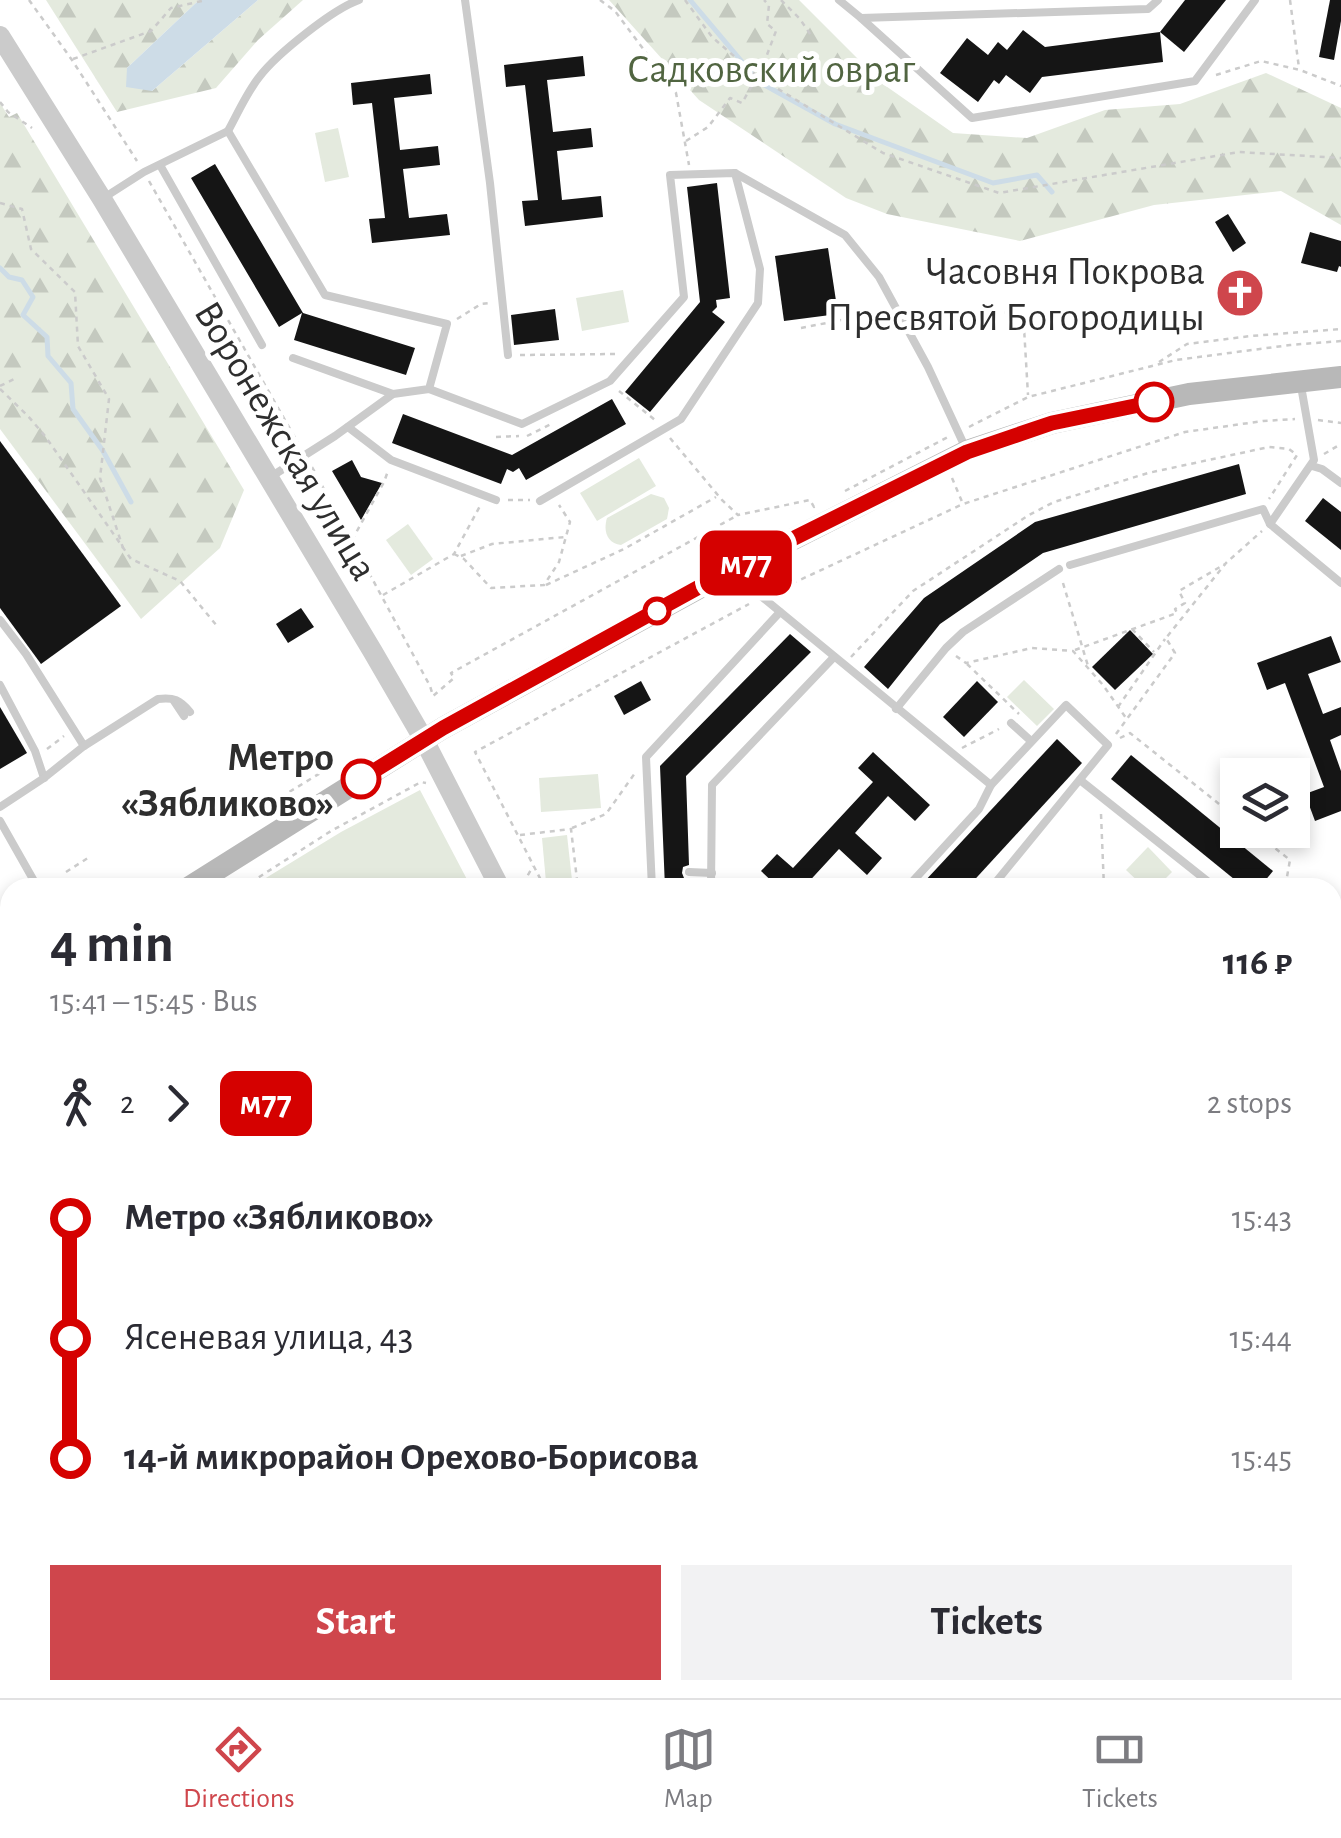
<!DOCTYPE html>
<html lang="en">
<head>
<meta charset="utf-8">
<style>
  :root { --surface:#fff; --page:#f2f2f3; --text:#2b2b33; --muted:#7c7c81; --line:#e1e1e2; --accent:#cf464c }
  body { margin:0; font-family:"Alegreya Sans",sans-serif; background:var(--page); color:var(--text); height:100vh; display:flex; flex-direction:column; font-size:38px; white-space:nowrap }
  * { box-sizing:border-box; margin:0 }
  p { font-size:32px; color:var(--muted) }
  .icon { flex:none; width:55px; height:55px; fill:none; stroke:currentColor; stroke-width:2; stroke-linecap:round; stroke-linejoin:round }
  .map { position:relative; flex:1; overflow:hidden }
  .side { position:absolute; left:0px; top:878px; width:1342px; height:822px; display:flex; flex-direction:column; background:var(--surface); border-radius:30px 30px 0 0; box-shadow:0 5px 15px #0003 }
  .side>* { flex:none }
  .badge { padding:0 20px; border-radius:15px; font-size:35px; line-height:65px }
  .controls { position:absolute; left:1220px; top:758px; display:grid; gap:20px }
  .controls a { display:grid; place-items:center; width:90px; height:90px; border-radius:0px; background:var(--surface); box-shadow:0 5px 15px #0003; font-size:50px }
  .map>.badge { position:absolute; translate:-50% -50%; box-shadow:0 0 0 5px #fff }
  .legs { display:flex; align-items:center; gap:15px; height:110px; padding:0 50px; font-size:32px }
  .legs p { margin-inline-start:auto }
  .head { display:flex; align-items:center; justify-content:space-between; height:170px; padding:0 50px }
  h1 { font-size:55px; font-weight:600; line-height:75px }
  .action { display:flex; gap:20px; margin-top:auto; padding:20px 50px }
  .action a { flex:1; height:115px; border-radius:0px; background:var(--accent); color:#fff; font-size:40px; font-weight:600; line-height:115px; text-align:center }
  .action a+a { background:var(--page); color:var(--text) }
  ul { padding:0 50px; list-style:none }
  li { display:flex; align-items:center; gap:35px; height:120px; font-size:38px }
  li i { display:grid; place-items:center; width:15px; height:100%; margin:0 12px; background:currentColor }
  li i::after { content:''; width:25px; height:25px; margin:-12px; border:8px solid; border-radius:50%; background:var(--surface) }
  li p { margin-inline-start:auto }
  li:first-child i { background:linear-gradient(#0000 50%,currentColor 0) }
  li:last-child i { background:linear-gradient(currentColor 50%,#0000 0) }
  .dock { display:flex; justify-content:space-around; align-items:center; height:140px; border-top:2px solid var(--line); background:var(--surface); font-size:28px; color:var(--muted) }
  .dock a { display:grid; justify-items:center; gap:5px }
  .dock .current { color:var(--accent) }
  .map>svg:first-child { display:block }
  .forest { fill:url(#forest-firs) }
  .park { fill:#e4eade }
  .water { fill:#cddce7 }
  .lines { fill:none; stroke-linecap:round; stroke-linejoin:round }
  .stream { stroke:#cddce7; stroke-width:5 }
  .building { fill:#151515 }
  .path { stroke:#cbcbcb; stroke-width:2.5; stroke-dasharray:5 5; stroke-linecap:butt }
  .service { stroke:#cbcbcb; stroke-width:8 }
  .tertiary { stroke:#cbcbcb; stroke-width:20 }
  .secondary { stroke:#b8b8b8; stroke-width:22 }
  .line-1-casing { stroke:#fff; stroke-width:22 }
  .line-1 { stroke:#d50100; stroke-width:15 }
  .stop-1-dot { fill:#fff; stroke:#d50100; stroke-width:5 }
  .labels { text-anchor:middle; stroke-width:10; stroke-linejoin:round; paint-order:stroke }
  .park-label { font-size:40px; fill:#516541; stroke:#fff }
  .poi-label { font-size:40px; fill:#2e2e2e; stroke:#fff; text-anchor:end }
  .street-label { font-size:40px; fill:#2e2e2e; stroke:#fff }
  .stop-label { font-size:40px; font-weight:bold; fill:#2e2e2e; stroke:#fff; text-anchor:end }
</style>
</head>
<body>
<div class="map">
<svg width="1341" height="1698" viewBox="0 0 1341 1698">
  <defs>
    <pattern id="forest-firs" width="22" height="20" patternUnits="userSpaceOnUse" patternTransform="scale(2.5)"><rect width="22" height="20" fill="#e4eade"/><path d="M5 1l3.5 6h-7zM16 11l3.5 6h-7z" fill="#c4c9bf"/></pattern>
  </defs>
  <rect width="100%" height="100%" fill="#fff"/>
  <g class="forest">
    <polygon points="46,0 199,0 127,68 152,91 258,0 303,0 258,40 216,88 117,112"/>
    <polygon points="609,0 799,0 883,84 953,133 1027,138 1105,110 1180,104 1266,73 1341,108 1341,225 1281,191 1154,205 1020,241 887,214 846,198 699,100"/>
    <polygon points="0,103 9,117 17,113 244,490 220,548 141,619 0,429"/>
  </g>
  <g class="park">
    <polygon points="338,128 349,177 325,182 315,133"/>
    <polygon points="623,290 629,322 582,331 576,298"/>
    <polygon points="639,458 656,486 597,521 580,493"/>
    <path d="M651,494L664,498L669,508L667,519L621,545C607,543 603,531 607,518Z"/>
    <polygon points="408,524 433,559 411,575 386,540"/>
    <polygon points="1024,680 1054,709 1037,726 1007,697"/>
    <polygon points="598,774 601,808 541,812 539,778"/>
    <polygon points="420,790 471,887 251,887 341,832"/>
    <polygon points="567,835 572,880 546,882 542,838"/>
    <polygon points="1148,847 1172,872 1157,887 1144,887 1126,870"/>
    <polygon points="622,1690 862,1690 867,1698 628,1698"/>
  </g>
  <polygon class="water" points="199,0 258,0 152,91 126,87 127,68"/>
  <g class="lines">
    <g class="stream">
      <polyline points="690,0 759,82 835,124 993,183 1037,175 1052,192"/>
      <polyline points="0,268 9,277 22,280 33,297 23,315 47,337 48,356 71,383 73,409 103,451 131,502"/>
      <polyline points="758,1690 764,1698"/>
    </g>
  </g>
  <g class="building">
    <polygon points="1185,0 1226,0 1184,52 1160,32"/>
    <polygon points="1330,0 1341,0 1341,21 1334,60 1319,57"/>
    <polygon points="1023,30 1045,47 1160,32 1163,62 1042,77 1030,93 1006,75 999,84 994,80 978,102 940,73 967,38 988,55 998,42 1007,50"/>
    <polygon points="583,56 585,76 547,80 553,132 591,128 593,147 557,151 562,200 601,196 603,217 525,226 522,201 538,200 525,85 506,87 504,65"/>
    <polygon points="430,74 432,94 394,98 400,150 438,146 440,165 403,169 409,218 447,214 450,235 372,243 369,219 385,218 372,103 353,105 351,83"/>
    <polygon points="215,164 303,313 415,348 406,375 294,340 302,313 279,327 191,178"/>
    <polygon points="717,183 730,298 716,300 717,307 712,312 725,322 650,412 625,392 700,302 687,187"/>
    <polygon points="1228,214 1246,243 1233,252 1215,222"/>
    <polygon points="1310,232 1341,241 1341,267 1339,266 1337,272 1301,263"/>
    <polygon points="828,248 838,314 784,321 775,256"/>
    <polygon points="1232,274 1235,278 1247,279 1250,277 1258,286 1255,288 1254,300 1257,304 1247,311 1244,308 1233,306 1229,310 1221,300 1225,297 1226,285 1223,281"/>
    <polygon points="555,309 559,340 514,345 511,315"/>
    <polygon points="612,399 626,424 526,480 519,468 513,472 507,469 501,484 392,443 403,414 512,455"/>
    <polygon points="0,441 121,606 41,664 0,608"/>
    <polygon points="352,460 361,477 382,483 361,520 332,471"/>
    <polygon points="1239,464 1246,494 1043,553 940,624 888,689 864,667 924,598 1035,522"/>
    <polygon points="1323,498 1341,512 1341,550 1305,521"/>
    <polygon points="301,608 314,627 288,643 276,624"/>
    <polygon points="1130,630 1153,654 1115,690 1092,667"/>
    <polygon points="790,634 811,652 686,776 689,865 683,867 682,873 684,878 690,880 690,888 665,888 660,766"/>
    <polygon points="1331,636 1341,662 1308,674 1323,714 1341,707 1341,735 1330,740 1341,771 1341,811 1315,821 1305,794 1324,787 1285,683 1267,690 1257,663"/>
    <polygon points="641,681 651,700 624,715 614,696"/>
    <polygon points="977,681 998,702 964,737 943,717"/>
    <polygon points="0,707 27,753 0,769"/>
    <polygon points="1057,739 1082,763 967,888 930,888 924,882"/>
    <polygon points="873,752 930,805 915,821 888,796 855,833 882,858 867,875 839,849 803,888 779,888 761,871 777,854 793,868 873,782 858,768"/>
    <polygon points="1131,755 1273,871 1259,888 1245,888 1111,779"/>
  </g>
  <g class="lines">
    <g class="path">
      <polyline points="29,0 72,60 137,161"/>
      <polyline points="600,0 615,11 676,93 689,165"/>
      <polyline points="685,0 712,37 757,76 883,153 999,193 1239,152 1341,158"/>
      <polyline points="781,0 800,19 812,37"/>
      <polyline points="1290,0 1299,68"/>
      <polyline points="73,59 151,31 171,8 206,0"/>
      <polyline points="1216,75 1261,61 1300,70 1341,86"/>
      <polyline points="0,102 8,112 32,128"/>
      <polyline points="686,141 708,127 730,98 742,103 762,68 776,31 767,24 769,5 764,0"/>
      <polyline points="149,181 298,443"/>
      <polyline points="0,203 22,209 31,249 75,292 78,346 109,399 100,478 123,548"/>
      <polyline points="457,319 481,304 490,303"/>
      <polyline points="915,321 1023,311 1028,395"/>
      <polyline points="801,328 882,312"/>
      <polyline points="520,355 617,354"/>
      <polyline points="1159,362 1187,344 1251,336 1341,329"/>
      <polyline points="0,386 14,379"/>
      <polyline points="0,389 28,416 45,436 131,559 180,581 217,626"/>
      <polyline points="619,391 655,420"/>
      <polyline points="1318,420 1341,423"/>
      <polyline points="969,427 1028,397 1176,360 1290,345 1341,341"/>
      <polyline points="527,436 551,424"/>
      <polyline points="496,437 519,436"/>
      <polyline points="670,438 722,500 738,515 810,500 814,507 815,506"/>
      <polyline points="1324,454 1341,444"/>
      <polyline points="312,467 430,686 433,696 454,678 451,673 738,515"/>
      <polyline points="952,478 963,504 1185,432 1263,421 1295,419"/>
      <polyline points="845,491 948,437"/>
      <polyline points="508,500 530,500"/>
      <polyline points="352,540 384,482 388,471"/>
      <polyline points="454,554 464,559 491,588 544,585 559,562 570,522 559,505"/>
      <polyline points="461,556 492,544 565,537"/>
      <polyline points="1063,583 1088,666"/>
      <polyline points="546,585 624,549 716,497"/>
      <polyline points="774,592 963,504"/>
      <polyline points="383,595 454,554 480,506"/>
      <polyline points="1132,629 1154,652"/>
      <polyline points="1075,650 1177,613 1175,609 1185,603 1179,591 1225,564"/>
      <polyline points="956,656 966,663 1032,648 1073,651 1103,685 1126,718"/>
      <polyline points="851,657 913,591 1029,515 1054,502 1148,473 1269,447 1289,449 1297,455 1269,499"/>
      <polyline points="967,664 1019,714"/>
      <polyline points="1118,707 1165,639"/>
      <polyline points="1116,734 1175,653 1166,638 1226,563 1262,531"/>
      <polyline points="1120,738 1130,733 1238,819"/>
      <polyline points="962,748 999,729"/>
      <polyline points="47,749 64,736"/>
      <polyline points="281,797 322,772"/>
      <polyline points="1101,814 1104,888"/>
      <polyline points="572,828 606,814 635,773"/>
      <polyline points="1252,830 1290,860 1285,888"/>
      <polyline points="520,835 571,829 578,888"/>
      <polyline points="66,872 91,856"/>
      <polyline points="523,884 533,866"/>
      <polyline points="242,888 331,831 421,782 426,783"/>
      <polyline points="545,888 475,752 749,604"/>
      <polyline points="1332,935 1339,940 1341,937"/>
      <polyline points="1332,1005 1341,1012"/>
      <polyline points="0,1072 10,1065"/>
      <polyline points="0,1264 10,1278"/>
      <polyline points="0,1319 10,1321"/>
      <polyline points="0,1348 2,1320 10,1302"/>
      <polyline points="1332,1348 1341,1339"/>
      <polyline points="0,1358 10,1369"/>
      <polyline points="1332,1396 1341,1403"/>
      <polyline points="0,1534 10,1547"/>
      <polyline points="1332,1609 1341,1603"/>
      <polyline points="114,1690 120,1698"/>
      <polyline points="626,1690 632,1698"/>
      <polyline points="725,1690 730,1698"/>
      <polyline points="784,1690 790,1698"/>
      <polyline points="794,1690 804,1698"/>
      <polyline points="830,1690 834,1698"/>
      <polyline points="843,1690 850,1698"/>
      <polyline points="965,1690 970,1698"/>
      <polyline points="1319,1690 1328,1698"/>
      <polyline points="782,1698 788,1690"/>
    </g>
    <g class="service">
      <polyline points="465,0 490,183 508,355"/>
      <polyline points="839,0 861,18 1148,9 1158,0"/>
      <polyline points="861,18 972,118 1195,81 1255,0"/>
      <path d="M228,131C238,113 247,92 260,76C277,54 333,9 359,0"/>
      <polyline points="160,165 262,345"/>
      <polyline points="105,197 144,172 228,131 325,295 447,324 429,389 393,394 335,436 272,476"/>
      <polyline points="293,358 393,394"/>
      <polyline points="1301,386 1314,460 1270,524 1341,583"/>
      <polyline points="429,389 522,424 610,381 684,297 670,175 735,173 845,235 879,277 928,367 966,449"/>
      <polyline points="348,427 391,460 496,500"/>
      <polyline points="1312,466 1322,469 1341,483"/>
      <polyline points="540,501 681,419 758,303 760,269 735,173"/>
      <polyline points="1070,565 1263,509 1270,524"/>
      <polyline points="733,573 991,785 1066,705 1108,745 991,888"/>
      <polyline points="0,620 26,654 84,746"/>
      <polyline points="0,685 35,751 44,778"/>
      <polyline points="174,701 184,716"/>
      <polyline points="896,709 946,648 963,632 1059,569"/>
      <polyline points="1011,723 1031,741"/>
      <polyline points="1080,780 1216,888"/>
      <path d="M0,807L44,778L84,746L158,699C174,697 180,700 190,712"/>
      <polyline points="0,821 38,888"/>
      <polyline points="689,872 712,873"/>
      <polyline points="912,882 979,809 991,785"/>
      <polyline points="652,888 646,757 780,612"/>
      <polyline points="711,888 712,785 834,657"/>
      <polyline points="0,981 10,992"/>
      <polyline points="1332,992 1341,983"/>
      <polyline points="1332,1112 1341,1101"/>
      <polyline points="1332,1155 1341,1162"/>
      <polyline points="0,1412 10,1404"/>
      <polyline points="0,1463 10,1455"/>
      <polyline points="1332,1470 1341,1477"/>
      <polyline points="0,1476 10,1489"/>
      <polyline points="1332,1549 1341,1556"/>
      <polyline points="156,1690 162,1698"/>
      <polyline points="200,1690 206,1698"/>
      <polyline points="239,1690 245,1698"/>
      <polyline points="606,1690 612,1698"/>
      <polyline points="1174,1690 1182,1698"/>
      <polyline points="1261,1690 1270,1698"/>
      <polyline points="251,1698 262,1690"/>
      <polyline points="395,1698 407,1690"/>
      <polyline points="1030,1698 1038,1690"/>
      <polyline points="1151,1698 1158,1690"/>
      <polyline points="1198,1698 1206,1690"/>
    </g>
    <g class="tertiary">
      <polyline points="0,36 102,199 373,652 424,740 500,888"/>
      <polyline points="937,1690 942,1698"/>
    </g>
    <g class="secondary">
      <polyline points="188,888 443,728 730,571 967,451 1052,423 1189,394 1341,377"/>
      <polyline points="0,1011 10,1004"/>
      <polyline points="0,1586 10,1599"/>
      <polyline points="76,1690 81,1698"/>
    </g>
  </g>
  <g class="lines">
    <g class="line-1-casing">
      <polyline id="line-1" points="361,779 443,728 730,570 967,452 1052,423 1154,402"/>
    </g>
    <use href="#line-1" class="line-1"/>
  </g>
  <defs>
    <g id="church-disc" transform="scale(2.5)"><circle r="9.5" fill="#cf464c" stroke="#fff"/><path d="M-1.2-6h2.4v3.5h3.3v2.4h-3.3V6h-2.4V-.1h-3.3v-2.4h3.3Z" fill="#fff"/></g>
  </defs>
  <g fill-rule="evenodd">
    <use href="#church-disc" x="1240" y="293"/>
  </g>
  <g class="stop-1-dot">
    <circle cx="1154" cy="402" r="18"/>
    <circle cx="657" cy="611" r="12"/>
    <circle cx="361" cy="779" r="18"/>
  </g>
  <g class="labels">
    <g class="park-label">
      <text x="771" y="82">Садковский овраг</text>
    </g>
    <g class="poi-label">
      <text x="1205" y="284">Часовня Покрова<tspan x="1205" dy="46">Пресвятой Богородицы</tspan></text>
    </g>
    <g class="street-label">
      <text transform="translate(287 440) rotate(59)" y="14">Воронежская улица</text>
    </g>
    <g class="stop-label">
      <text x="334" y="770">Метро<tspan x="334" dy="46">«Зябликово»</tspan></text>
    </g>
  </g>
</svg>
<div class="controls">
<a><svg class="icon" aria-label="layers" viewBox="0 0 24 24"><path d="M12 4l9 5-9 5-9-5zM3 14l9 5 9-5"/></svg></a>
</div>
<b class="badge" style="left:746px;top:563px;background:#d50100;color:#fff">м77</b>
<section class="side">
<div class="head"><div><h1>4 min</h1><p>15:41 – 15:45 · Bus</p></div><b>116 ₽</b></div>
<div class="legs"><svg class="icon" aria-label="walk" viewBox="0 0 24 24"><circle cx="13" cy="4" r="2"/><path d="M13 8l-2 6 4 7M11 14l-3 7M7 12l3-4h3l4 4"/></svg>2<svg class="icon" aria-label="forward" viewBox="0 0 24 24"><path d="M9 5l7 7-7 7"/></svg><b class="badge" style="background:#d50100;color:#fff">м77</b><p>2 stops</p></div>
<ul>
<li><i style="color:#d50100"></i><b>Метро «Зябликово»</b><p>15:43</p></li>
<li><i style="color:#d50100"></i><span>Ясеневая улица, 43</span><p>15:44</p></li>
<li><i style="color:#d50100"></i><b>14-й микрорайон Орехово-Борисова</b><p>15:45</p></li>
</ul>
<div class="action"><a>Start</a><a>Tickets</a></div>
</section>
</div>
<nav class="dock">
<a class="current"><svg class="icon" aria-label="directions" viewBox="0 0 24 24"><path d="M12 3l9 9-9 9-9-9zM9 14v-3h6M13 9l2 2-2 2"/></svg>Directions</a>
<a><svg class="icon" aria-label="map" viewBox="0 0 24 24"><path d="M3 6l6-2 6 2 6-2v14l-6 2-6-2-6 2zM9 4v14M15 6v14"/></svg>Map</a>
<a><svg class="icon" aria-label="tickets" viewBox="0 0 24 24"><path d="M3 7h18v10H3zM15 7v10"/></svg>Tickets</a>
</nav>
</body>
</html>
